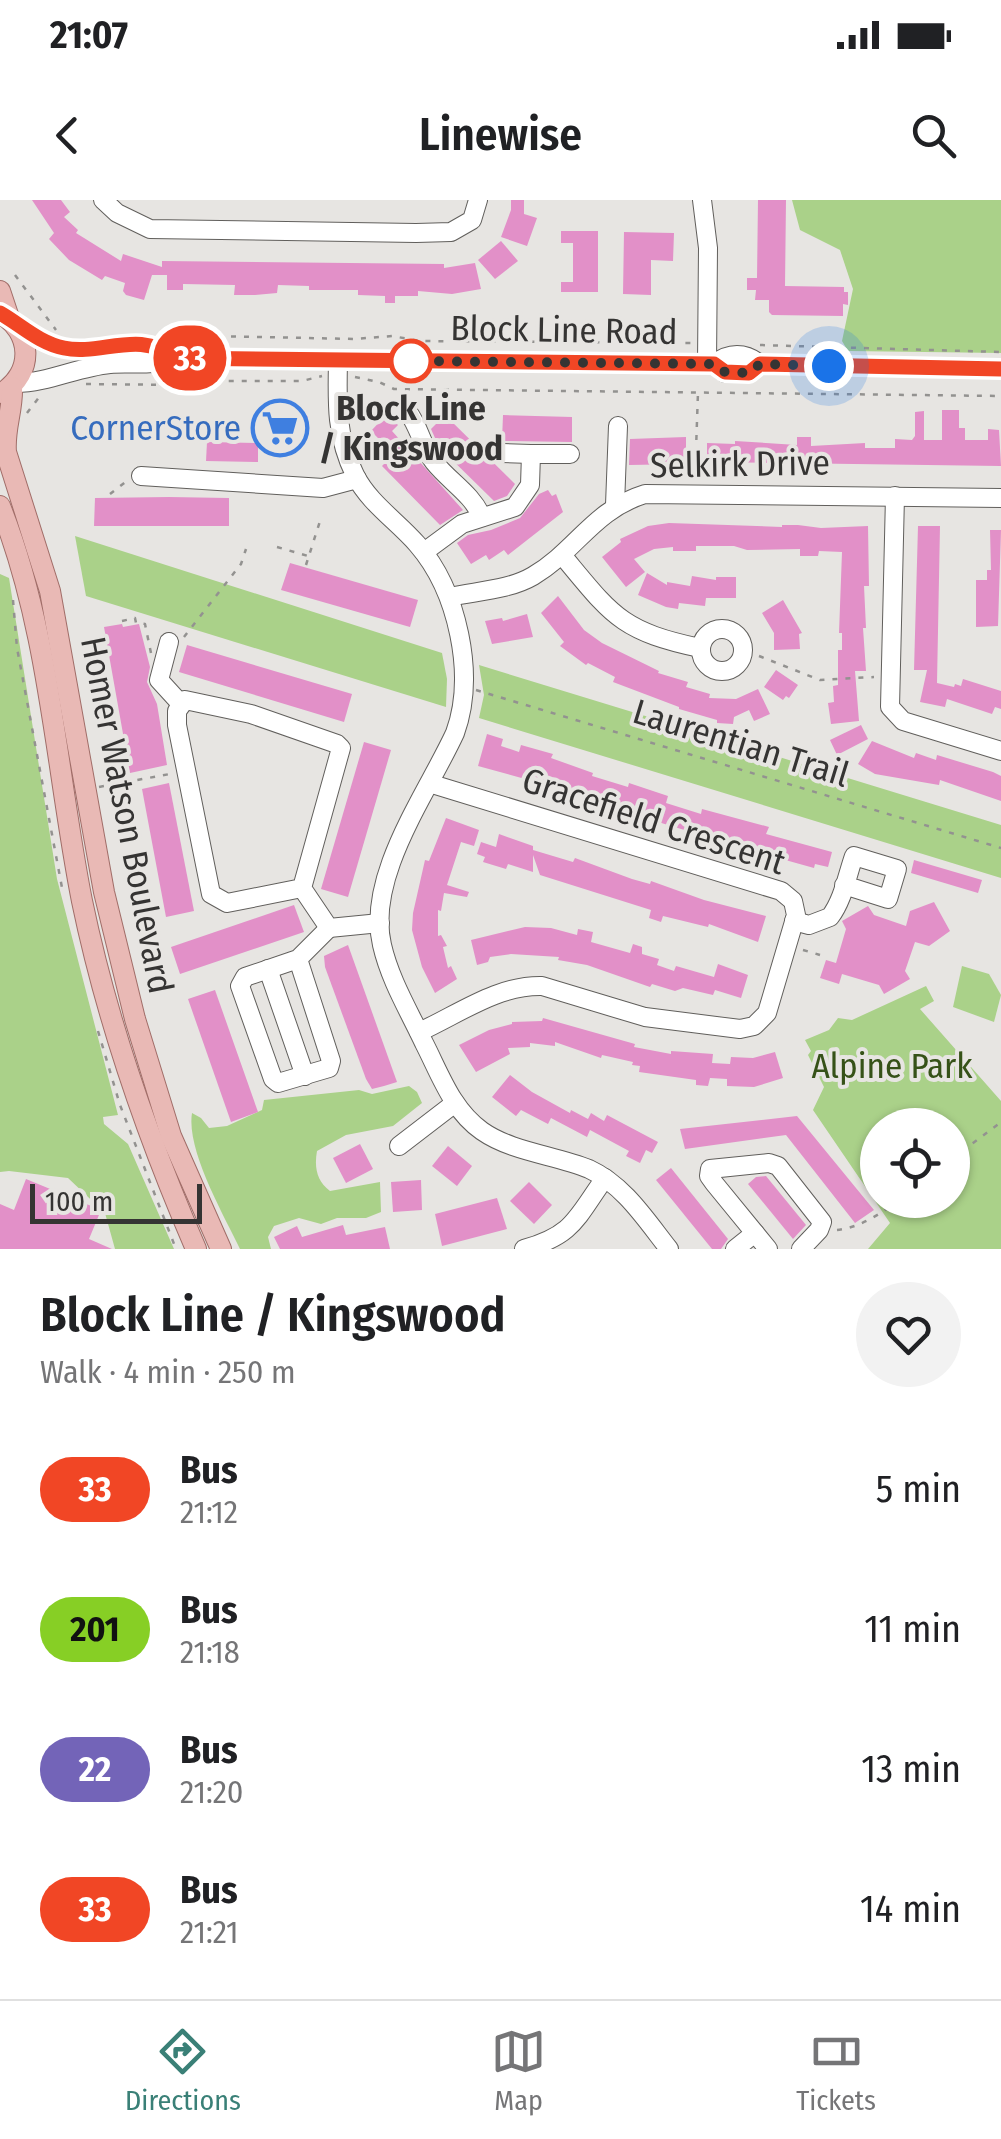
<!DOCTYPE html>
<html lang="en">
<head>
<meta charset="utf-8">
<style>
  :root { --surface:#fff; --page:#f2f2f2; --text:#202124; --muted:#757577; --line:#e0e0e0; --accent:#3a8077 }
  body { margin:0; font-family:"Fira Sans Condensed",sans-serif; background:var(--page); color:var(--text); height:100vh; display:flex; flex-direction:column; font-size:38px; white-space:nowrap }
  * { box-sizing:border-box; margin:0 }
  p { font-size:32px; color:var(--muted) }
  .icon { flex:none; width:55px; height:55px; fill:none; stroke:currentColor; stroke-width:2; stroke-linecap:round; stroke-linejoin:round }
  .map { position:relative; height:1049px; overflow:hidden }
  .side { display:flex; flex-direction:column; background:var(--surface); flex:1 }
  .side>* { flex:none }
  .badge { padding:0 20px; border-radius:32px; font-size:35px; line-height:65px }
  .buttons { position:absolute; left:860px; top:908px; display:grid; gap:20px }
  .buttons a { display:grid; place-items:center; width:110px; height:110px; border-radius:50%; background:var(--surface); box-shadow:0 2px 8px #0004; font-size:50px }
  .scale { position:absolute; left:30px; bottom:25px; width:172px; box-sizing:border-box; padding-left:10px; border:5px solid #353433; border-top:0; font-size:28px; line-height:35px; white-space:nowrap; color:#353433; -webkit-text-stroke:8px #e7e5e2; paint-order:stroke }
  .you { position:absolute; width:50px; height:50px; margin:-25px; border:8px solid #fff; border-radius:50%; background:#1a73e8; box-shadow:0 0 0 15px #1a73e833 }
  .map>.badge { position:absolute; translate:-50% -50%; box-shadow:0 0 0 5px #fff }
  .round { display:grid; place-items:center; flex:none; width:105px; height:105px; border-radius:52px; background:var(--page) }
  .summary { display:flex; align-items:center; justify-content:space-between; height:170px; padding:0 40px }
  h1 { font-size:48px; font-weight:600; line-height:75px }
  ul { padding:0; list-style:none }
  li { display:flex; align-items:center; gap:30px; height:140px; padding:0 40px }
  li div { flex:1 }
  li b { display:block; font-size:38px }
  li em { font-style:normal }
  li .badge { min-width:110px; font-weight:700; text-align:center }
  .status { display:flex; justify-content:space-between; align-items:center; height:70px; padding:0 50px; background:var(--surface); direction:ltr }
  .status svg { height:28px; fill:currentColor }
  header { display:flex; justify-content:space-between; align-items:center; height:130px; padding:0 40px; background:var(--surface); font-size:45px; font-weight:600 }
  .tabs { display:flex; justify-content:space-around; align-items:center; height:140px; border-top:2px solid var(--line); background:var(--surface); font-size:28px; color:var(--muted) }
  .tabs a { display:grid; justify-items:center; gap:5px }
  .tabs .selected { color:var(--accent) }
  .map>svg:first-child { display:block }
  .green { fill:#aad189; fill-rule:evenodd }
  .building { fill:#e290c8 }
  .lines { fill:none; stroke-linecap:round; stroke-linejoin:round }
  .minor-casing { stroke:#615f5c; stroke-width:20 }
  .major-casing { stroke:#a06d68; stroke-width:22 }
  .path { stroke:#939290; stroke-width:2.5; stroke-dasharray:5 8; stroke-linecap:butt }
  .minor { stroke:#fff; stroke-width:18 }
  .major { stroke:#e9b9b5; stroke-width:20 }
  .line-casing { stroke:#fff; stroke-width:22 }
  .line { stroke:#f14625; stroke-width:15 }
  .walk { stroke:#353433; stroke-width:10; stroke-dasharray:0 18 }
  .stop-dot { fill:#fff; stroke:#f14625; stroke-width:5 }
  .labels { text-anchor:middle; stroke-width:8; stroke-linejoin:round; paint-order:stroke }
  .street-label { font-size:35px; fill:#353433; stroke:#e7e5e2 }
  .stop-label { font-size:35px; font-weight:bold; fill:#353433; stroke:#e7e5e2 }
  .shop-label { font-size:35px; fill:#366cbe; stroke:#e7e5e2; text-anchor:end }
  .park-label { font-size:35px; fill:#365218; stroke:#e7e5e2 }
</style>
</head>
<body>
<div class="status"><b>21:07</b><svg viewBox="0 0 49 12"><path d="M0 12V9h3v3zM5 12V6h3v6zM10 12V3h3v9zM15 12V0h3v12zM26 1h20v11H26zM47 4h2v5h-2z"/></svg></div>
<header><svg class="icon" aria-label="back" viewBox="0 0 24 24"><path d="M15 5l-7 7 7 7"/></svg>Linewise<svg class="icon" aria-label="search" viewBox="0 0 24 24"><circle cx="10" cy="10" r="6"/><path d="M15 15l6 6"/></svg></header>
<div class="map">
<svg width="1001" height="1049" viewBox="0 0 1001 1049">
  <rect width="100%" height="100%" fill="#e7e5e2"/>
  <g class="green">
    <polygon points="792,0 1001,0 1001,153 848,151 842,141 853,89 840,50 800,30"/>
    <polygon points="75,336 442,453 447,479 446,507 86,396"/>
    <polygon points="0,374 9,378 57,679 118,915 103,917 104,924 128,944 174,1049 115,1049 105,1013 68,978 9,971 0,972"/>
    <polygon points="479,465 1001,625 1001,678 479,518 484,495"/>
    <polygon points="962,766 989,774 1001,795 994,822 953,807"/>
    <path d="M926,786L934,801L920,809L1001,901V1049H868L890,1023L813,910L824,887L808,855L811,851L805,840L829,830L838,818L852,820ZM952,925V1000H878V925Z"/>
    <path d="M409,886L417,892L422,903L393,926L346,935L317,951C314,968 317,981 330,991L380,982L381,1012L366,1018H337L321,1024L299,1018L274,1026L268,1037L271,1049H240C224,1015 186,950 192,913L201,918L209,928L227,926L262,910L264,900L359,890L372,894Z"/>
  </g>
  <g class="building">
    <polygon points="32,0 61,0 70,12 64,17 78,30 76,33 121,61 123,54 162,67 162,61 444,64 444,68 475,63 481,89 452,94 418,91 418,96 395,96 395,103 385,103 385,96 358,95 358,90 309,90 309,86 278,85 277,93 255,95 234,95 235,85 183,84 183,90 167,90 167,75 152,75 144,100 126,95 123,91 125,83 105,76 102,80 69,60 49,39 54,33"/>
    <polygon points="511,0 524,0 524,14 537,18 527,46 501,37 511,10"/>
    <polygon points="758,0 786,0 785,86 844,87 844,92 848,92 848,105 843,104 843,116 772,115 769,112 769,100 755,100 756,90 747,90 747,78 757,78"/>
    <polygon points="561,31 598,31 598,92 561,92 561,82 573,82 573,43 561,43"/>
    <polygon points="624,32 674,33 673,61 651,60 651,95 623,94"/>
    <polygon points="501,41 518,61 495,79 478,60"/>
    <polygon points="296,205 308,217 289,233 294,240 271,229 262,207 278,222"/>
    <polygon points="942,210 959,210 959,228 965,228 965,240 988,240 988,229 999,230 1001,266 707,262 707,243 735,244 735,241 797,245 797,237 811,237 811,246 865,243 865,248 895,248 895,239 912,240 915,236 915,212 924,211 924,240 942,240"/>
    <polygon points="387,214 398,225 392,231 463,310 440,325 382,266 386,262 375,251 383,243 371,231"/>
    <polygon points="445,215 515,284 507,296 494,301 439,247 431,229"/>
    <polygon points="503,215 572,217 572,242 502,241"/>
    <polygon points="686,237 686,264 629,265 630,239"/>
    <polygon points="207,242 258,243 258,262 206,261"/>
    <polygon points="548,290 552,296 556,294 563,312 508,355 504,350 489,360 486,355 471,364 457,343 468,335 491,330 520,318 539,294"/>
    <polygon points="169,297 229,298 229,326 94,326 95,298"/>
    <polygon points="669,323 782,327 782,325 798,325 821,328 868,326 869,386 864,386 866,428 863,428 866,471 855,471 859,521 831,524 828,503 834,502 833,486 838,485 838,450 842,450 842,433 839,433 842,352 819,351 818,356 800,356 800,349 747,350 734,346 696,346 696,351 673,351 673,347 654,349 634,359 645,372 626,387 602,357 621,342 620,339 648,326"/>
    <polygon points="918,326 940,326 937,483 954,487 955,484 961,486 963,479 1001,491 1001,509 995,507 992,514 947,499 945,507 920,502 927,470 914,470"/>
    <polygon points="990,330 1001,330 998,426 976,427 976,380 987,380 987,370 991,370"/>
    <polygon points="290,363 418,400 410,427 281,390"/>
    <polygon points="647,373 667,385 667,382 690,386 692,376 716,380 716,377 736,377 736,398 706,398 705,406 679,403 678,409 666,407 638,395"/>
    <polygon points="558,396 584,430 602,443 659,471 658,473 688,482 686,487 710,494 709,498 736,499 758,489 770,514 754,521 749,510 734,517 733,524 717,523 717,520 679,509 679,507 613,482 615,477 588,463 586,465 560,446 564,442 541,413"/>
    <polygon points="783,400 802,433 799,434 800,449 774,450 774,433 762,413"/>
    <polygon points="527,414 533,437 492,444 485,421 502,418 503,421"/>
    <polygon points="122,424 123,427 139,424 150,467 147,482 157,504 167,565 130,573 104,427"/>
    <polygon points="187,445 352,494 344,522 179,472"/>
    <polygon points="776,470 798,485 789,498 786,496 783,500 764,487"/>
    <polygon points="861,525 868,539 837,555 830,540"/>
    <polygon points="487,534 503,539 501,546 519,552 521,545 553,554 551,558 593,573 592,576 628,587 629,583 668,596 666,603 701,614 702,609 769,627 766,634 832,652 828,667 815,664 814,668 760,653 645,618 645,615 596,602 597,599 478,566"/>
    <polygon points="872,541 914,558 916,553 936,560 937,555 993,572 1001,576 1001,601 940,580 939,585 875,574 858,564"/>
    <polygon points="364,542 391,550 348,697 321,689"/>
    <polygon points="169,583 194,711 166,717 142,589"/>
    <polygon points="446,618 479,630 474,646 461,642 447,685 469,692 467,697 444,693 441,711 438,710 438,736 441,735 447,746 443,747 448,768 451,766 457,779 435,793 422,767 412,730 413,713 425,660 429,661"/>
    <polygon points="499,634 533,646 533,650 573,662 575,658 632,679 650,684 651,681 704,700 766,716 758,742 709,724 708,727 663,716 661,722 649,718 651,710 540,675 533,655 533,672 508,664 506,669 483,662 485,657 477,654 481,642 496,647"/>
    <polygon points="914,660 982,680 978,693 911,673"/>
    <polygon points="934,702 950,731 929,746 915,742 905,771 910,779 884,794 879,785 842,774 839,784 820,778 826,760 836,763 846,729 842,721 868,706 874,715 906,726 910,711"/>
    <polygon points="294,705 304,732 180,774 171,747"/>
    <polygon points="525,727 551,728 577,735 578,729 593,732 591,742 630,753 633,744 642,747 642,754 659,759 657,765 674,771 676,766 714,777 718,764 748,775 741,798 715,790 713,795 683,788 675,791 652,784 650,787 587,765 558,760 559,757 511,754 490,757 488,762 477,765 471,740"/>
    <polygon points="348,745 397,882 384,886 372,889 366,879 325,767 324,756"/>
    <polygon points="215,790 258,912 231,922 188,799"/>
    <polygon points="543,818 635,844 634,847 671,854 671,851 713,854 712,863 730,864 731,857 753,858 775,852 783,878 754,887 727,886 727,879 710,878 708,886 696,885 696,880 639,872 640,866 632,865 633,862 602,855 601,858 555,842 555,846 530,843 530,847 508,848 510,854 476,872 459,845 489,830 512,824 512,822 542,821"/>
    <polygon points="510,875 532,892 570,913 571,910 588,919 591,913 604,921 607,915 658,942 652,953 646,950 640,963 626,956 629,951 590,930 587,937 551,918 548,924 521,910 516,916 492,897"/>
    <polygon points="797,916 874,1010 855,1023 786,935 685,949 680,929"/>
    <polygon points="360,944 373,969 346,983 333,958"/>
    <polygon points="448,946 472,966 457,986 432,966"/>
    <polygon points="671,968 728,1039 721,1049 712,1049 656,980"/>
    <polygon points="766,976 806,1025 793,1039 748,984 756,977"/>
    <polygon points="26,979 101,1010 89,1039 112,1049 0,1049 0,1004 14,1010"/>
    <polygon points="421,980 422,1010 393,1012 391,982"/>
    <polygon points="529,982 552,1005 534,1024 510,1001"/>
    <polygon points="497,998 507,1029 442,1046 435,1014"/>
    <polygon points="343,1025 346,1035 385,1027 390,1049 280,1049 274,1037 297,1026 302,1037"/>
  </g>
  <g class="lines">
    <g class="minor-casing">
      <g id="minor">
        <polyline points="103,0 117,13 150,29 416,33 451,32 472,20 478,0"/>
        <polyline points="702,0 708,48 707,164"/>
        <path d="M18,128C33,134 47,145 63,148C100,157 140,129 173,158"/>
        <path d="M338,162C337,203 336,237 355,275C369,303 397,321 417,344C458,391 476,475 455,533C427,594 366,676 382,745C390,780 409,811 424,843C440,874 452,910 482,931C512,952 555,955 589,969C624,985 646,1020 669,1049"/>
        <path d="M714,164C729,152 745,152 760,164L1001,169"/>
        <path d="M16,183C47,183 78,167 110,164C133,162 151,167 173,158L714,164L725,173H749L760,164"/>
        <path d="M408,212C420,228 422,247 434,262C450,282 471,293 482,317"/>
        <polyline points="502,253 531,254"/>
        <polyline points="141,276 323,288 357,279"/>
        <polyline points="895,296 890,507 903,521 1001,551"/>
        <polyline points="615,305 618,226"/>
        <polyline points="424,352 462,324 515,307 530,285 531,254 570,254"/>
        <path d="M562,355C612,415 620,431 700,448"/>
        <path d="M450,397C477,391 509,390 533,376C577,350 593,310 645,294L1001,298"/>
        <circle cx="722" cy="450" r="21"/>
        <polyline points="169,442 159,480 180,503"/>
        <polyline points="302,688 227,703 211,694 177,525 177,511 185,500 251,514 337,544 341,548 302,688 329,728 380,723"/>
        <path d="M794,721L809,725L830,717C843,700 847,676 854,656L897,669L888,699L844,685"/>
        <polyline points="298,759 331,861 329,868 278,883 273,879 240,786 245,777 298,759 329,728"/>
        <polyline points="268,769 305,876"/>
        <path d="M419,832C459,814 497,785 542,786L645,817L740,829L754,826L767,813L796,715L793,701L781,691L432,584"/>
        <polyline points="399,946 455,903"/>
        <path d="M524,1049C574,1035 576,1018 605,978"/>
        <polyline points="735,1049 755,1033"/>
        <polyline points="768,1049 714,983 709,976 710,969 769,963 778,966 822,1022 819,1030 801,1049"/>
      </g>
    </g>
    <g class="major-casing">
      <g id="major">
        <polyline points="0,91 9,118"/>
        <path d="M0,113C33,132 34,173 2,193"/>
        <path d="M12,187C13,210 4,229 6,252L50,391L104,692L135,819L171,936L221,1049"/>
        <path d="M0,306C50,431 56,570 82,701C107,822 147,936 196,1049"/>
      </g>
    </g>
    <g class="path">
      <polyline points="15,75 56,130"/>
      <polyline points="166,135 354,139 392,136 420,141 692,143"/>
      <polyline points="760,145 1001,152"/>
      <polyline points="355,177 379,182 394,189 1001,196"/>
      <polyline points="86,184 183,185 213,181 302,181 322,176"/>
      <polyline points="27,213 40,196"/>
      <polyline points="695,279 698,192"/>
      <polyline points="110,294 128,280"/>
      <polyline points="277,347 308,356"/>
      <polyline points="306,365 321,318"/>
      <polyline points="13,400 17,448 63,693"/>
      <polyline points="122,421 135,418 136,423 145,424 151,453"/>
      <polyline points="184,437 241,364 246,349"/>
      <polyline points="759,456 820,480 874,477"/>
      <polyline points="476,490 1001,648"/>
      <polyline points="99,587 170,574"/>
      <polyline points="803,750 820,755"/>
      <polyline points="98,831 120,905 176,1049"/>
      <polyline points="952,959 1001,922"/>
      <path d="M837,1030C859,1028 882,1013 899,1000"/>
    </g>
    <use href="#minor" class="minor"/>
    <use href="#major" class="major"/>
  </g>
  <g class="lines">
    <g class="line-casing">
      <path id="line" d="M0,113C21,125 39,143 64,148C100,156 141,129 173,158L714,164L725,172L749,173L760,164L1001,169"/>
    </g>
    <use href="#line" class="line"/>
    <polyline class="walk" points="411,161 407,161 714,164 725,172 749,173 760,164 829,166"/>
  </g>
  <defs>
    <g id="supermarket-ring" transform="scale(2.875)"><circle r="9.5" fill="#e7e5e2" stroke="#3f7fe0" stroke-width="1.5"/><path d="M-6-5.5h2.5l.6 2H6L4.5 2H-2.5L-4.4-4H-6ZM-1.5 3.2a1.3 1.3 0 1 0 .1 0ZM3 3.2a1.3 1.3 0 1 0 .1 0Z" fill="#3f7fe0"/></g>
  </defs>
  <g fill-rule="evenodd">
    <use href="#supermarket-ring" x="280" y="228"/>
  </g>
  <circle class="stop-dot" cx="411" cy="161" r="20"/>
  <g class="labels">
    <g class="street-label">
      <text transform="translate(564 130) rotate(1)" y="12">Block Line Road</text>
      <text transform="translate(740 264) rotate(-1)" y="12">Selkirk Drive</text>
      <text transform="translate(741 543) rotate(17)" y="12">Laurentian Trail</text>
      <text transform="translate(127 615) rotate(79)" y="12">Homer Watson Boulevard</text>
      <text transform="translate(654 621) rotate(18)" y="12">Gracefield Crescent</text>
    </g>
    <g class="stop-label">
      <text x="411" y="220">Block Line<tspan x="411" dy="40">/ Kingswood</tspan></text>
    </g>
    <g class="shop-label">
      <text x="241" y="240">CornerStore</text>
    </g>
    <g class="park-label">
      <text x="892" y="878">Alpine Park</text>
    </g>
  </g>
</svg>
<div class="buttons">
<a><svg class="icon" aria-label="locate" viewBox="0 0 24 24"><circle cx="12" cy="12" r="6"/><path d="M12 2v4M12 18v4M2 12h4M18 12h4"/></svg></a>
</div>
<div class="scale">100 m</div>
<div class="you" style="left:829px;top:166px"></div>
<b class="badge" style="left:190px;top:158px;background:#f14625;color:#fff">33</b>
</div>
<section class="side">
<div class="summary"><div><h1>Block Line / Kingswood</h1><p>Walk · 4 min · 250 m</p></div><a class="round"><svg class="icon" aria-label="heart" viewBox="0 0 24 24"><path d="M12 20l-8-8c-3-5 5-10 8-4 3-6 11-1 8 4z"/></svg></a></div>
<ul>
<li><span class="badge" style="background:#f14625;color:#fff">33</span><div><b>Bus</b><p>21:12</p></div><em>5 min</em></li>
<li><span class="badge" style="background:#87cf25;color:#111">201</span><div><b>Bus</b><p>21:18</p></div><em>11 min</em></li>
<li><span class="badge" style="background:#7364b8;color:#fff">22</span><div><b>Bus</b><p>21:20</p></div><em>13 min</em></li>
<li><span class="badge" style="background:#f14625;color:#fff">33</span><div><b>Bus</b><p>21:21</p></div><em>14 min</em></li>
</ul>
</section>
<nav class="tabs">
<a class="selected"><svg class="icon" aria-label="directions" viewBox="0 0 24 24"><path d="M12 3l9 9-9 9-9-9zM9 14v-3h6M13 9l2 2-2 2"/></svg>Directions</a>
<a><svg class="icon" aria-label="map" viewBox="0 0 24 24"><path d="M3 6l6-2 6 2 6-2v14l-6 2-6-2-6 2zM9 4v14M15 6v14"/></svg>Map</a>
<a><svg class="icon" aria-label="tickets" viewBox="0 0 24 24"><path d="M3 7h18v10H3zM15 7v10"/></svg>Tickets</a>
</nav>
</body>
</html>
